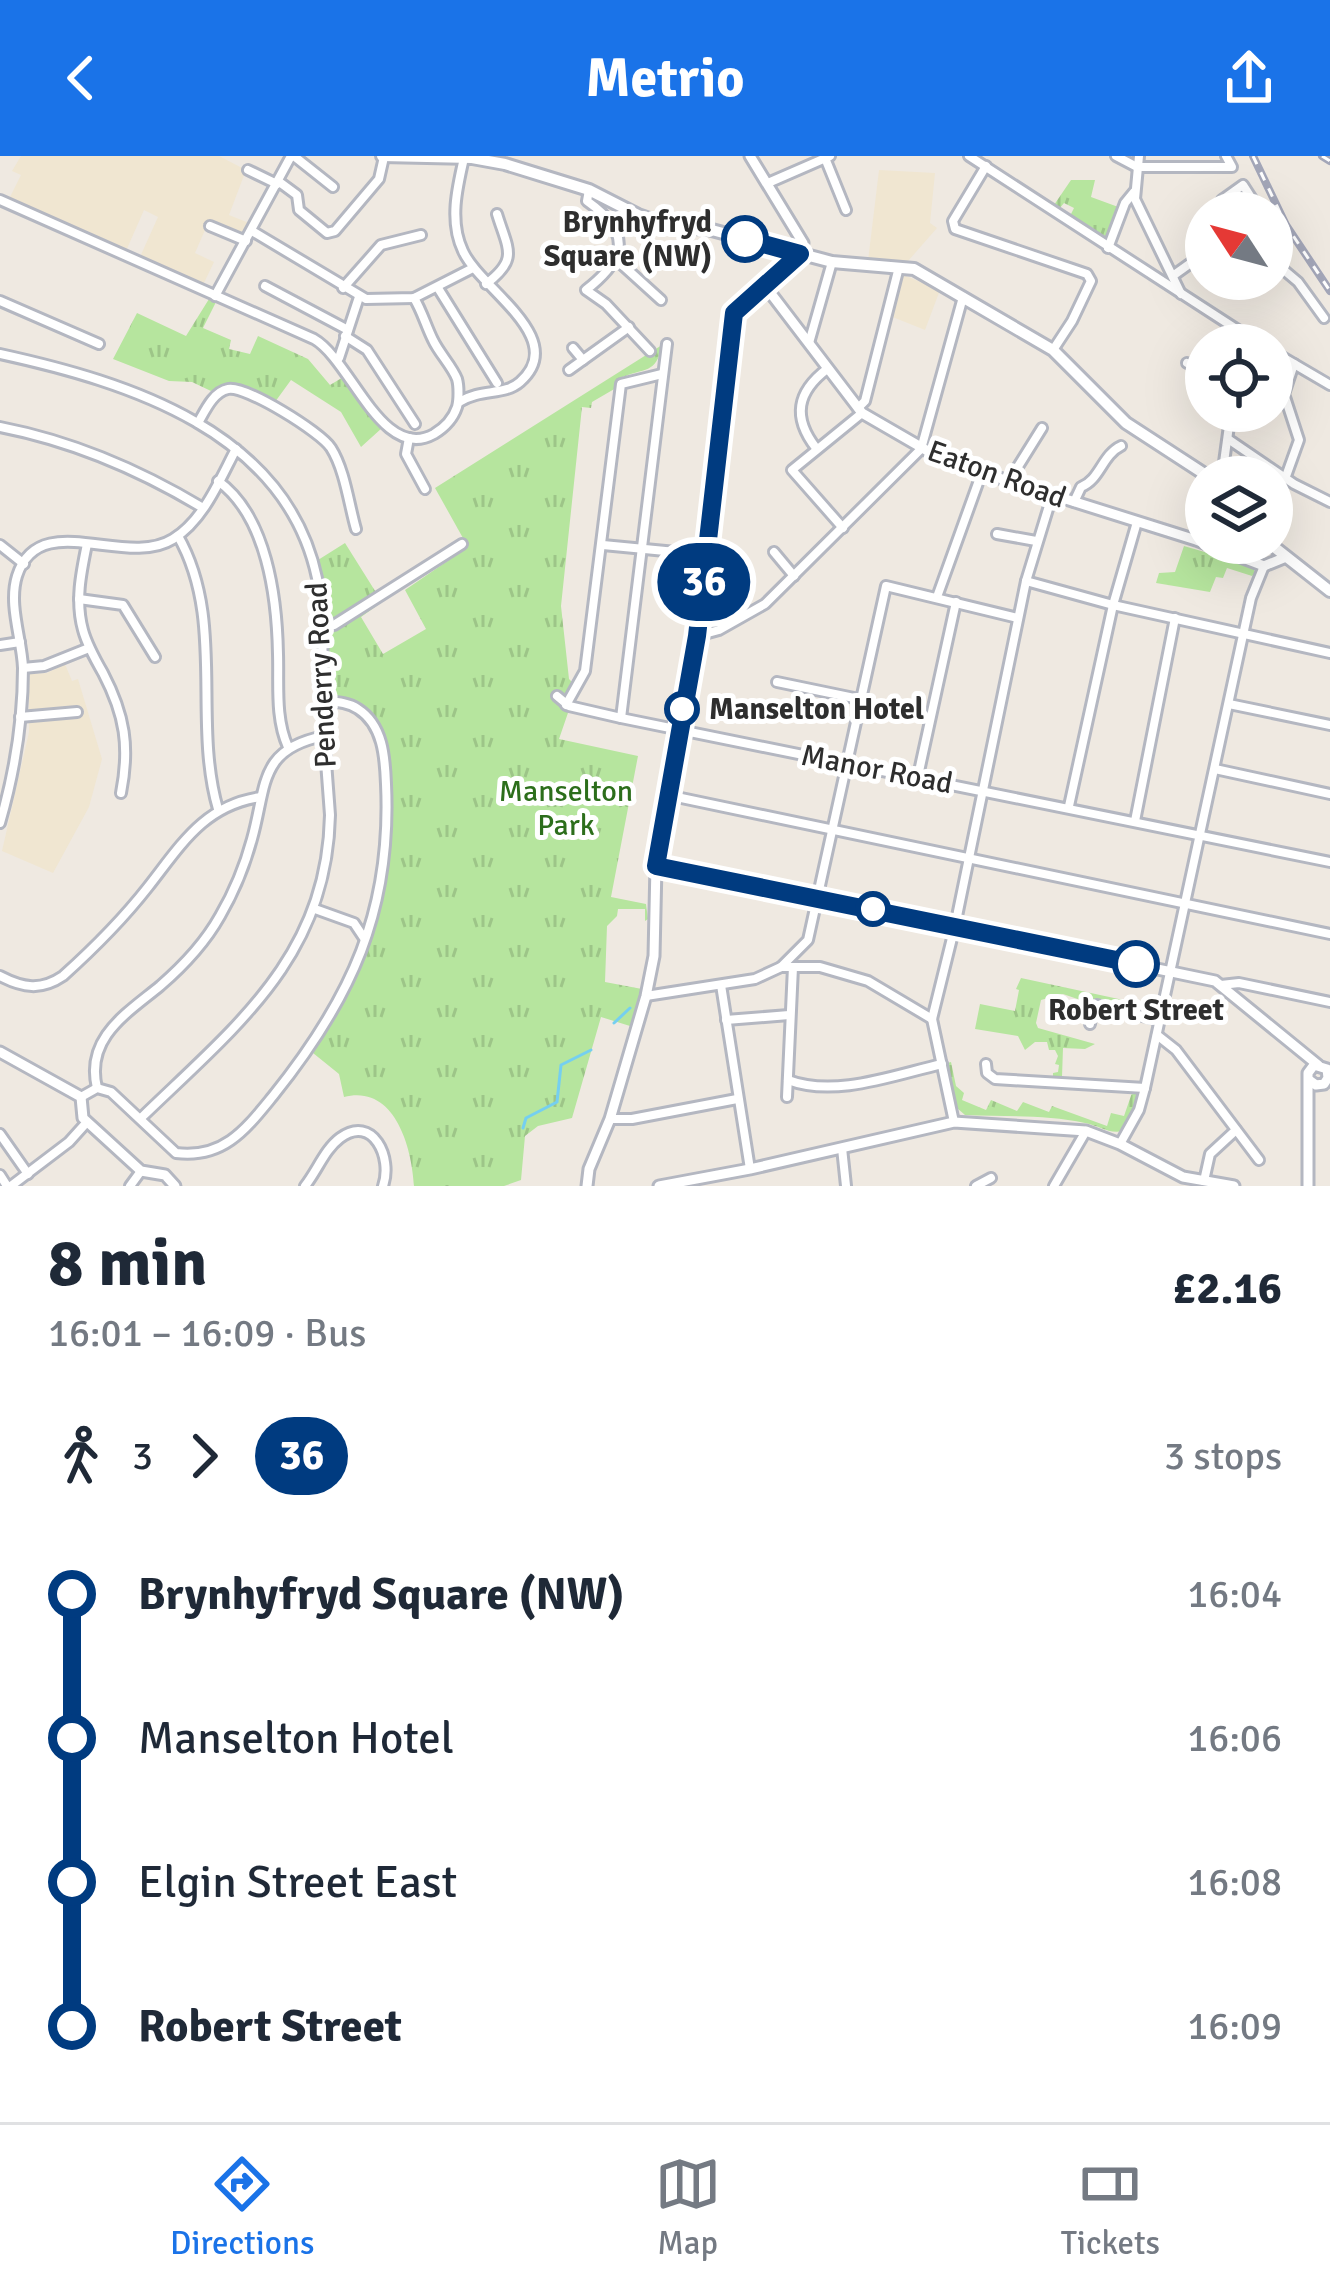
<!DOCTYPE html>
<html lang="en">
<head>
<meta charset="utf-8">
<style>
  :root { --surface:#fff; --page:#f6f6f7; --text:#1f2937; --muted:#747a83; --line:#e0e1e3; --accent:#1a73e8 }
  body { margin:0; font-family:Signika,sans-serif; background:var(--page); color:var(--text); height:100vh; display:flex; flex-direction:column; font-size:45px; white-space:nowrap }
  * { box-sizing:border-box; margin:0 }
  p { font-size:39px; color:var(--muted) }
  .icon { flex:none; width:66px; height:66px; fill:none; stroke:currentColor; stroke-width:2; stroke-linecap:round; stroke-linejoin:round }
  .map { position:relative; height:1030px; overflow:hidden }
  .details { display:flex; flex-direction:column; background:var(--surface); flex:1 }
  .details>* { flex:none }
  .badge { padding:0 24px; border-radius:39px; font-size:42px; line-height:78px }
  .needle { width:78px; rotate:306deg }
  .fabs { position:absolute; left:1185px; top:36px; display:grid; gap:24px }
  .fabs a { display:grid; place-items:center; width:108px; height:108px; border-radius:50%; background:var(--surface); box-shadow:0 12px 48px #0002; font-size:60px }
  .map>.badge { position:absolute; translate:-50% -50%; box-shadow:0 0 0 6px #fff }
  .legs { display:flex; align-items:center; gap:18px; height:132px; padding:0 48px; font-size:39px }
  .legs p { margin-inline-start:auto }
  .overview { display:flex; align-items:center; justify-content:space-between; height:204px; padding:0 48px }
  h1 { font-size:66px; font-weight:700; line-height:90px }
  ul { padding:0 48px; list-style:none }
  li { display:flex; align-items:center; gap:42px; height:144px; font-size:45px }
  li i { display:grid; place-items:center; width:18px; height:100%; margin:0 15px; background:currentColor }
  li i::after { content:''; width:30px; height:30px; margin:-15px; border:9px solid; border-radius:50%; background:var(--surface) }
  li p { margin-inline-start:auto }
  li:first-child i { background:linear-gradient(#0000 50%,currentColor 0) }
  li:last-child i { background:linear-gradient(currentColor 50%,#0000 0) }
  header { display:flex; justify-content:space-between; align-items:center; height:156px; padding:0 48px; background:var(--accent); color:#fff; font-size:54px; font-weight:700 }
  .tabs { display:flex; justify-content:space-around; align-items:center; height:168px; border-top:3px solid var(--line); background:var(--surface); font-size:33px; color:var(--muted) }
  .tabs a { display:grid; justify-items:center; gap:6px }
  .tabs .selected { color:var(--accent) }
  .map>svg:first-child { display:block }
  .education { fill:#f0e6d1 }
  .grass { fill:url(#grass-tufts) }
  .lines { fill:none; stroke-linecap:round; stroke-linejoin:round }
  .stream { stroke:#75cff0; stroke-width:3 }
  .minor-casing { stroke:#b4b7c1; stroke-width:14 }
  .tertiary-casing { stroke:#b4b7c1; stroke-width:15 }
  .secondary-casing { stroke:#b4b7c1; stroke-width:16 }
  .minor { stroke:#fff; stroke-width:8 }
  .tertiary { stroke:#fff; stroke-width:9 }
  .secondary { stroke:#fff; stroke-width:10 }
  .rail-casing { stroke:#a3a6b8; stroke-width:8 }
  .rail { stroke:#fff; stroke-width:3; stroke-dasharray:9; stroke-linecap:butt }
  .line-1-casing { stroke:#fff; stroke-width:27 }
  .line-1 { stroke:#003b80; stroke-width:18 }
  .stop-1-dot { fill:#fff; stroke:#003b80; stroke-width:6 }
  .labels { text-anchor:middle; stroke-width:10; stroke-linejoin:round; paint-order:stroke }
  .stop-label { font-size:30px; font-weight:bold; fill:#2e2e2e; stroke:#fff; text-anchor:end }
  .street-label { font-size:30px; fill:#2e2e2e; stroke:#fff }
  .park-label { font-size:30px; fill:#2c6e1b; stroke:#fff }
</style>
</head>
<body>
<header><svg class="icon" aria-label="back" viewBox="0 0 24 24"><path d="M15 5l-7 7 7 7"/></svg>Metrio<svg class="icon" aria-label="share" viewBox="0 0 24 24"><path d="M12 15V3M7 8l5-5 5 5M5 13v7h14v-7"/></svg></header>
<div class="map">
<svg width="1330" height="1030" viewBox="0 0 1330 1030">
  <defs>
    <pattern id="grass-tufts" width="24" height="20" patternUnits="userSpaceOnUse" patternTransform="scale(3)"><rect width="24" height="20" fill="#b6e59e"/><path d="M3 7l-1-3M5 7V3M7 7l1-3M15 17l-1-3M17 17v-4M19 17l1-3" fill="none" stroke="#9dc588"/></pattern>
  </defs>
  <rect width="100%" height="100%" fill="#efe9e1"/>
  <g class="education">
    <polygon points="21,0 219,0 246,14 229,59 249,67 241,80 208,67 195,97 214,106 203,129 140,101 158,61 144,54 126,95 9,43 21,19 12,15"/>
    <polygon points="879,14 935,17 930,67 937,72 908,105 868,105"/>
    <polygon points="901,118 940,134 925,174 890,160"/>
    <polygon points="65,508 72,525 78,523 102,603 89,651 53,717 2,695 29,576 29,518 47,517"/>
  </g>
  <g class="grass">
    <polygon points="1071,24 1095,24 1091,41 1121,52 1106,88 1105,83 1070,60 1074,52 1064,47 1059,53 1054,49"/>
    <path d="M209,143L216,146L203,172L231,184L229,193L250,198L258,180L308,203L330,229L345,220L382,272L361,291L341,256L291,224L275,246C252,233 237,220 211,235L192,226L169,225L113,203L137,157L186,180Z"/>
    <path d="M662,189C656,219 645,211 620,222L616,232L592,246L591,252L582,251L561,450L569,523L573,527L564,543L555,539L560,550L569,554L559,583L638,600L611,741L646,748L648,763L645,765V753H618L617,760L607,770L605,826L642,833L630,870L601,861L572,962L538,970L525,980L521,1024L504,1030H414C412,992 395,928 344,941L339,918L313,897C368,817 396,723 389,625C388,605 387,580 374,563C361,547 342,546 328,536L325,435L318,404L345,387L382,446L361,461L383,498L426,473L405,434L468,391L435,332Z"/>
    <polygon points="1184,390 1253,410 1255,417 1252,420 1227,412 1223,422 1216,421 1210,436 1156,427 1159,417 1175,416"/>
    <polygon points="1021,822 1128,845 1137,845 1133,853 1103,845 1092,848 1063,838 1041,844 1036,867 1038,872 1095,888 1085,893 1063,892 1062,921 1053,920 1053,917 1058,916 1059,909 1055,908 1058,900 1055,894 1049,894 1047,886 1035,886 1025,894 1018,880 975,873 980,848 1015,855 1019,834 1016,833"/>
    <path d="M951,906L956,930L964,937L962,944L986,954L991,944L1017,955L1023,946L1049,956L1052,950L1107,970L1111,957L1124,960L1133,934L1138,940L1123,975C1108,978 1100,970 1085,967C1046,958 1006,961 965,959L957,952L947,907Z"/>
  </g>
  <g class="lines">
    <g class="stream">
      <polyline points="614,867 630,852"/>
      <polyline points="523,972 526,962 557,946 561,909 591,894"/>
    </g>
    <g class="minor-casing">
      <g id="minor">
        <polyline points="294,0 333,31"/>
        <polyline points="969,0 1261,189"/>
        <polyline points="1116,0 1137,11 1232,11 1226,0"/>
        <polyline points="1139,0 1135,43 1181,138"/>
        <polyline points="825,2 846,54"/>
        <polyline points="986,10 953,65 955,73 1087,118 1091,125 1072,165 1053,194"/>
        <polyline points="248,14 277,28"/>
        <polyline points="278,25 297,39 299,54 327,77 335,75 379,23 384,1"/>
        <polyline points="768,27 830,0"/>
        <path d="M589,34L587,45C632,77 627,102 586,134L606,148L650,195"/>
        <path d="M0,44L314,183C351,204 382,307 434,278C444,272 453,263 457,251C459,244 459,230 457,223C452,210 439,197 433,184C426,170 422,155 414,142"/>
        <polyline points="1216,57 1222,44 1243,29 1261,57"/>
        <polyline points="210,70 246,85"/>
        <polyline points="252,75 366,143 414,142 473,112"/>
        <polyline points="1108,92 1125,47 1134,36"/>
        <polyline points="1272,104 1298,126 1324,162"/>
        <polyline points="618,105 661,144"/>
        <polyline points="1174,119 1202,99 1206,88"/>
        <path d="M486,128C519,103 508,94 497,58"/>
        <polyline points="265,130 348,174"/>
        <polyline points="343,132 381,89 421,79"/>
        <polyline points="438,132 497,227"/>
        <polyline points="215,140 291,0"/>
        <polyline points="0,145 99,188"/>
        <polyline points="345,180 367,194 415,268"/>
        <polyline points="809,187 832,106"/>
        <polyline points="1238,189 1239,176"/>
        <polyline points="573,192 583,204"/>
        <polyline points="1272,195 1330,229"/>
        <path d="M0,198C128,226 286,275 317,422C325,457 322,495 322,531C323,574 327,617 330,659C327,801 236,870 141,962"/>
        <polyline points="339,202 359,141"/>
        <polyline points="1187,207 1206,214"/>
        <polyline points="569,214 629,171"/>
        <path d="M459,246C482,232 504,240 520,226C570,182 480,133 463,95C449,66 457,32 464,2"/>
        <polyline points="858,252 865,245 899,111"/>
        <path d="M198,267C205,255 213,236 228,233C245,229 321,276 331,292C345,314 349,349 356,373"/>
        <path d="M0,271C72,285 140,314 203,352"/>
        <polyline points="409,282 406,298 425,333"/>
        <polyline points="1228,283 1294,328 1330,346"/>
        <path d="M816,292C792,261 797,236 827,213"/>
        <polyline points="1222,321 1231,255"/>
        <polyline points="1285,323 1299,284 1284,238 1294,208"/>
        <path d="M218,325C267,360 277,442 278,498C279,529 275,562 288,591"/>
        <polyline points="1009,325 1042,272"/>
        <path d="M1074,346L1081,331C1100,324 1102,299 1121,290"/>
        <polyline points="843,372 792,314 862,257"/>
        <polyline points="997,378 1036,385"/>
        <path d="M178,380C226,464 192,564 218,653"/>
        <path d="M87,388C81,417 75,445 83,474C87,489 95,503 103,517C125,559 130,591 121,637"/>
        <polyline points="0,389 24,408"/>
        <polyline points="603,389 707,399"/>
        <polyline points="774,396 794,420"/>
        <polyline points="1026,425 1113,449 1330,497"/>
        <polyline points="937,441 982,316"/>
        <polyline points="79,443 123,449 155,501"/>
        <polyline points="321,472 334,469 462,388"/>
        <polyline points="697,480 719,474 765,448 921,293 963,141"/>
        <polyline points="0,489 20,486"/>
        <polyline points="23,512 44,510 89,492"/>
        <polyline points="777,526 859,543"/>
        <polyline points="557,540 569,550 621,562 1330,706"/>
        <polyline points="1229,548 1330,569"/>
        <polyline points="566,549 585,515 621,228 662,218"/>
        <polyline points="20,561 77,556"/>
        <polyline points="621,562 667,188"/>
        <polyline points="1215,613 1330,638"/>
        <polyline points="918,620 956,446"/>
        <polyline points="667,639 1330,778"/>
        <polyline points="1069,650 1113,449 1137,366"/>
        <polyline points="1135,665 1175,462"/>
        <path d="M0,667C15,615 23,566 23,512C22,483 8,449 17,420C39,351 125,413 173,383C204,364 220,323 236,293"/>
        <polyline points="315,753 354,767 364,782"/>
        <polyline points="781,811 808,784 886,430 1018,462"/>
        <path d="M0,820C23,832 41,835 63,820C93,793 123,763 148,731C181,689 204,649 261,641"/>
        <polyline points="721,829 750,1013"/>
        <polyline points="1221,829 1239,827 1330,846"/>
        <polyline points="646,840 755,823 781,811 820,811 868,825 932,863"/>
        <polyline points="726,864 789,859"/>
        <polyline points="1090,868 1093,852 1097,849 1159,864"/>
        <polyline points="1157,879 1176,894 1259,1004"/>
        <polyline points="986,908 987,917 995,923 1145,932"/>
        <path d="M788,924C835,942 894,919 942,908"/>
        <path d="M97,932C85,882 126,858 160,830C182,811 206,785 220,760C234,736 245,709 252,683C267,630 258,593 324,580"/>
        <path d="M81,941L97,932L111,936L176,997C224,1003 246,973 273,940C351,843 392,755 386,628C385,601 383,569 358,553C348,546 335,546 323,545"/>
        <polyline points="787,941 793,811"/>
        <polyline points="610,963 632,963 737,943"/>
        <polyline points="954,966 932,863 955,770 1026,425 1052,340"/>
        <polyline points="0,978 28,1018"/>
        <polyline points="1120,988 1139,954 1145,932 1251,442 1264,410"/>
        <polyline points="842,992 846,1030"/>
        <polyline points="0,1019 7,1030"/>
        <polyline points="1204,1025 1210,998 1236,974"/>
        <polyline points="11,1030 69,986 87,966"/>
        <polyline points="130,1030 141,1015"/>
        <path d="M305,1030C317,1015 325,993 340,982C373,958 393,1002 383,1030"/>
        <polyline points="976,1030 991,1022"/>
        <polyline points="1054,1030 1086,975"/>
      </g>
    </g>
    <g class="tertiary-casing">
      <g id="tertiary">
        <polyline points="766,131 862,257 945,305 1196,384 1264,410 1286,401"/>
        <polyline points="656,709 1215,825 1318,909"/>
        <polyline points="0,896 81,941 83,962 141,1015 165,1019 175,1030"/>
        <path d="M587,1030L589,1013L610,963L646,840L654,800L656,709L697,480L734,157L739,149C763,134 797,116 803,87L750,0"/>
        <polyline points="659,1030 750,1013 954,966 1086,975 1120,988 1183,1021 1234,1030"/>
        <polyline points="1308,1030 1308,917 1314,909 1327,913 1328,922 1324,928 1316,929 1309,924"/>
      </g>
    </g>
    <g class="secondary-casing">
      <g id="secondary">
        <polyline points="382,0 472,2 505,8 589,34 638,59 670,70 708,73 832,106 914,113 1053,194 1126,267 1209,321"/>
        <polyline points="1269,387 1330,435"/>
      </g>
    </g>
    <use href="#minor" class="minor"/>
    <use href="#tertiary" class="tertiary"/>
    <use href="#secondary" class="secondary"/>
    <g class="rail-casing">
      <g id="rail">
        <polyline points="1253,0 1286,69 1330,135"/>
        <polyline points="1322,0 1330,5"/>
      </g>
    </g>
    <use href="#rail" class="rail"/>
  </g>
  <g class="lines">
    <g class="line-1-casing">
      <polyline id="line-1" points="745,83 800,98 734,157 697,480 656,710 1136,808"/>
    </g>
    <use href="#line-1" class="line-1"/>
  </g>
  <g class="stop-1-dot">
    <circle cx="745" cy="83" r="21"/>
    <circle cx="682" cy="553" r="15"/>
    <circle cx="873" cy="753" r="15"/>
    <circle cx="1136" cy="808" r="21"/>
  </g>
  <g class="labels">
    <g class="stop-label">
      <text x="712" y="76">Brynhyfryd<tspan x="712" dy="34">Square (NW)</tspan></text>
      <text x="709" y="563" text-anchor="start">Manselton Hotel</text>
      <text x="1136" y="864" text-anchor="middle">Robert Street</text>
    </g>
    <g class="street-label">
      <text transform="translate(997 318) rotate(20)" y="10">Eaton Road</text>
      <text transform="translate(321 519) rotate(-93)" y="10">Penderry Road</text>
      <text transform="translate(877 613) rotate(11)" y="10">Manor Road</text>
    </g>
    <g class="park-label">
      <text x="566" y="645">Manselton<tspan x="566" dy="34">Park</tspan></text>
    </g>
  </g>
</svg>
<div class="fabs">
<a><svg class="needle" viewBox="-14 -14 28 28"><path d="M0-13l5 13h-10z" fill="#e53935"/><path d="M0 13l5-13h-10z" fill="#747a83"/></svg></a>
<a><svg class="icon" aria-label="locate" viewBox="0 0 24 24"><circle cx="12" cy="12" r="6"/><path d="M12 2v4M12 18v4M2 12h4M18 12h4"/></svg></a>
<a><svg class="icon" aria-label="layers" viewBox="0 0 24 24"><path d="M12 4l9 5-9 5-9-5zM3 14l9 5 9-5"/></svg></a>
</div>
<b class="badge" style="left:704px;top:426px;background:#003b80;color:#fff">36</b>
</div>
<section class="details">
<div class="overview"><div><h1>8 min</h1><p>16:01 – 16:09 · Bus</p></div><b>£2.16</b></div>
<div class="legs"><svg class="icon" aria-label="walk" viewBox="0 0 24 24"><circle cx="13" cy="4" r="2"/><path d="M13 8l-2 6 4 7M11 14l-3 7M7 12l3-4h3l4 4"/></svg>3<svg class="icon" aria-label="forward" viewBox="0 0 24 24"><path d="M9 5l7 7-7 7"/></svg><b class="badge" style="background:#003b80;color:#fff">36</b><p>3 stops</p></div>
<ul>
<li><i style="color:#003b80"></i><b>Brynhyfryd Square (NW)</b><p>16:04</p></li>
<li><i style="color:#003b80"></i><span>Manselton Hotel</span><p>16:06</p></li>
<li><i style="color:#003b80"></i><span>Elgin Street East</span><p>16:08</p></li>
<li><i style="color:#003b80"></i><b>Robert Street</b><p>16:09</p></li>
</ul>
</section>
<nav class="tabs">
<a class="selected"><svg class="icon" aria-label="directions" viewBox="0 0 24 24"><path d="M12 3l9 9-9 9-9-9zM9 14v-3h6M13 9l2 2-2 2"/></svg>Directions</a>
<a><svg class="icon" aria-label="map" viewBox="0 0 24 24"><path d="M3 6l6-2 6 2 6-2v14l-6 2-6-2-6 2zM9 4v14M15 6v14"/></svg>Map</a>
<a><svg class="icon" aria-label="tickets" viewBox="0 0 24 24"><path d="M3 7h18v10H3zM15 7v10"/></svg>Tickets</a>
</nav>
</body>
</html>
